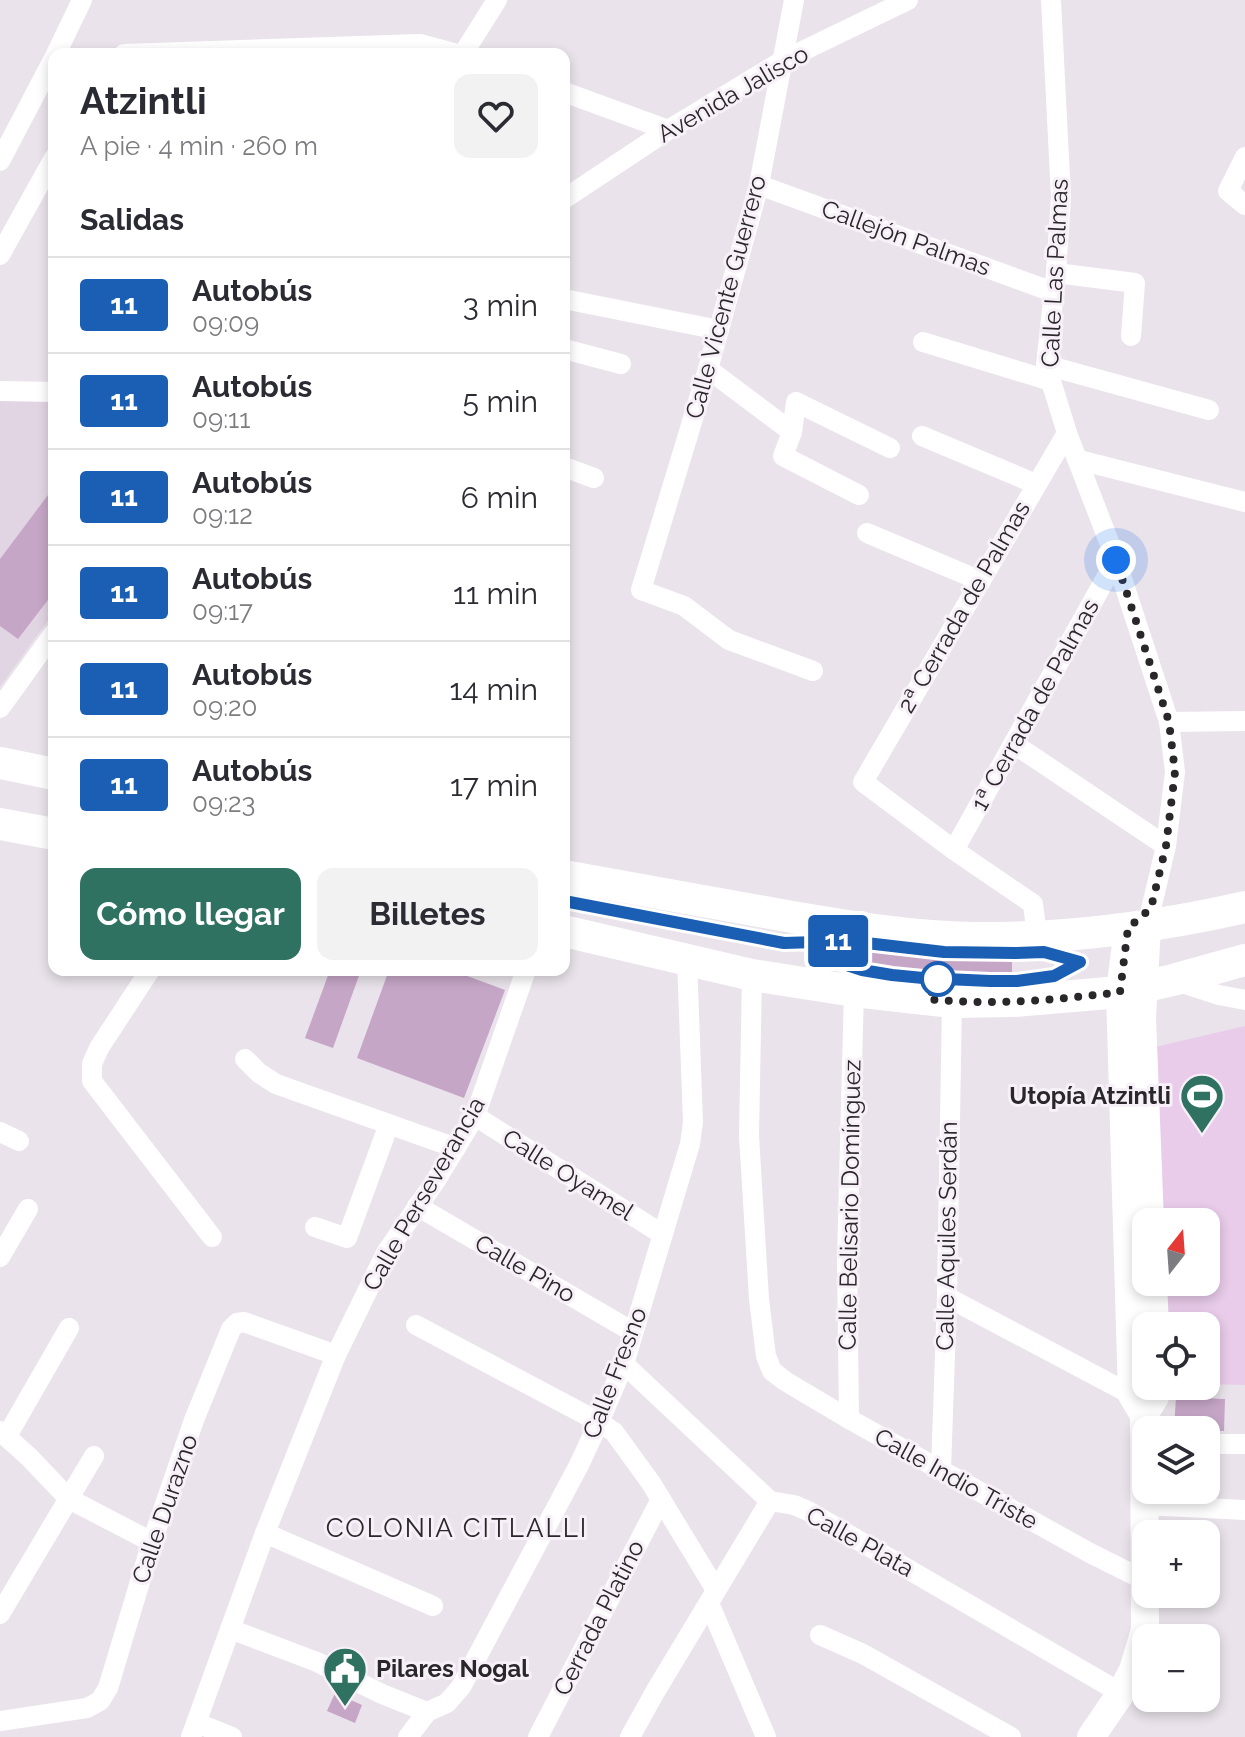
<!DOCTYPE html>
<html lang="es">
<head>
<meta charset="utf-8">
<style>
  :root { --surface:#fff; --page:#f2f2f3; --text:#2b2b33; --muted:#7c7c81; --line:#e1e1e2; --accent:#307262 }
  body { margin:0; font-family:Raleway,sans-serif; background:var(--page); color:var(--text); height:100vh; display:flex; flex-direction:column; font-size:30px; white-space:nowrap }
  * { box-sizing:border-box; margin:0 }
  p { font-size:26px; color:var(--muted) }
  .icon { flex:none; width:44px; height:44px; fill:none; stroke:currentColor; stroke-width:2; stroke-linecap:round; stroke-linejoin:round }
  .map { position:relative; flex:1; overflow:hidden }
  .details { position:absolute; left:48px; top:48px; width:522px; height:928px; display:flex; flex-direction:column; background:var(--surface); border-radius:16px; box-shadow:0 4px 12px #0003 }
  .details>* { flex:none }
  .badge { padding:0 16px; border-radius:6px; font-size:28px; line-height:52px }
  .needle { width:52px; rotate:17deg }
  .controls { position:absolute; left:1132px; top:1208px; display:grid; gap:16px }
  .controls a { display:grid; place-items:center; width:88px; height:88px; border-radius:16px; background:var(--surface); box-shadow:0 4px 12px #0003; font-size:40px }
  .you { position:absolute; width:40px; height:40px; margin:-20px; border:6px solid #fff; border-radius:50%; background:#1a73e8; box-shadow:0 0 0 12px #1a73e833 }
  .map>.badge { position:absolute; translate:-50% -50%; box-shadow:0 0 0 4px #fff }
  h2 { padding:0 32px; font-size:30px; line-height:72px }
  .round { display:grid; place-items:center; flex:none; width:84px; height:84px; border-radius:16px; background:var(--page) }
  .overview { display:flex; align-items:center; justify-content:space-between; height:136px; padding:0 32px }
  h1 { font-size:38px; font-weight:700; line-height:60px }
  .action { display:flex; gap:16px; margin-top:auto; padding:16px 32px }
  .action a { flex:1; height:92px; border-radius:16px; background:var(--accent); color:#fff; font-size:32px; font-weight:700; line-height:92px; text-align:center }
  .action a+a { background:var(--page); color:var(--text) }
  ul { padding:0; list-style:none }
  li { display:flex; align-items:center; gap:24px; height:96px; padding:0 32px; border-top:2px solid var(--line) }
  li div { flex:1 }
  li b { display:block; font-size:30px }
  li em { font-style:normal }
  li .badge { min-width:88px; font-weight:700; text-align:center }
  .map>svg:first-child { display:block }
  .built { fill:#e2d5e3 }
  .green { fill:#e9cbea }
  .building { fill:#c6a6c7 }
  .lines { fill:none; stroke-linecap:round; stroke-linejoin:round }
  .street { stroke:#fff; stroke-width:20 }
  .secondary { stroke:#fff; stroke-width:28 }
  .primary { stroke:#fff; stroke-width:32 }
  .line-casing { stroke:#fff; stroke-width:18 }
  .line { stroke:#1a5fb4; stroke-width:12 }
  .walk { stroke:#2a272a; stroke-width:8; stroke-dasharray:0 14.4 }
  .stop-dot { fill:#fff; stroke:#1a5fb4; stroke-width:4 }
  .labels { text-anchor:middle; stroke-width:6; stroke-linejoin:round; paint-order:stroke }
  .street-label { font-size:24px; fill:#2a272a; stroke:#f8f0f8 }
  .poi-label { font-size:24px; font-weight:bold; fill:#2a272a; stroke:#f8f0f8; text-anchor:end }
  .neighbourhood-label { font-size:26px; letter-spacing:2px; fill:#2a272a; stroke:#f8f0f8 }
</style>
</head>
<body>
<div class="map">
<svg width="1245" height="1737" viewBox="0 0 1245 1737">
  <rect width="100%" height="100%" fill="#eae3eb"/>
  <polygon class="built" points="0,397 54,399 54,612 0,687"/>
  <polygon class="green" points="1245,1026 1245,1385 1206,1384 1206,1326 1168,1326 1166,1282 1206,1282 1206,1222 1163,1222 1155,1047"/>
  <g class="building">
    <polygon points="54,487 54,592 18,639 0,626 0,559"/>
    <polygon points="864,948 947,957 1012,959 1012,975 946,973 861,963"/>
    <polygon points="330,970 361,970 333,1048 305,1038"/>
    <polygon points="389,970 451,970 505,990 464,1098 357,1058"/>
    <polygon points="1176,1397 1225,1399 1224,1431 1174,1430"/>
    <polygon points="335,1693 362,1705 355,1723 327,1711"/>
  </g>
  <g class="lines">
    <g class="street">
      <polyline points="794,0 759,185 708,369 641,590 684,606 729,640 813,671"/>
      <polyline points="1051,0 1061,197 1056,273 1046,365 1067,433 1116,560 1169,722 1175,772 1166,846 1147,926"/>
      <polyline points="56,54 82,0"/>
      <polyline points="124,54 420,44 457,54"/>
      <polyline points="463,54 497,0"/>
      <polyline points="564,92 668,130"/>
      <polyline points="1245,157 1228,191 1245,205"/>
      <polyline points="0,161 54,58"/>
      <polyline points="759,185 1053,292"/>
      <polyline points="564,199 668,130 782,61 908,0"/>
      <polyline points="0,255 54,158"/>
      <polyline points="1056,273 1135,283 1131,336"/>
      <polyline points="564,299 719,330"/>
      <polyline points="923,342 1051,381"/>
      <polyline points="564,349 621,364"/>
      <polyline points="1046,365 1209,410"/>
      <polyline points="708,369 792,432"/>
      <polyline points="0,391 54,392"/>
      <polyline points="922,436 1036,484"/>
      <polyline points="1079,460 1245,502"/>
      <polyline points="564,467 594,478"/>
      <polyline points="859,495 783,456 792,432 796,402 890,448"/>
      <polyline points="867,533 981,581"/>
      <polyline points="0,708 54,633"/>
      <polyline points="1169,722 1245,721"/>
      <polyline points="1014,744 1166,846"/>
      <polyline points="954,850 1116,560"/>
      <polyline points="1037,936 1033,904 954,850 863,782 1067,433"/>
      <polyline points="150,970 99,1048 92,1064 92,1081 212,1237"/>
      <polyline points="752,975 749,1136 759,1299 766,1356 772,1371 785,1381 849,1419 1090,1553 1144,1580"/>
      <polyline points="1176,981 1219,995 1245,1000"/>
      <polyline points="245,1059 259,1073 276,1084 456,1148"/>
      <polyline points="475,1116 662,1234"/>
      <polyline points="0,1132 19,1141"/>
      <polyline points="417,1206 633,1332"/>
      <polyline points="315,1227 347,1238 389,1124"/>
      <polyline points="0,1257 28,1209"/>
      <polyline points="947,1297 1132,1395 1143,1396"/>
      <polyline points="416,1325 599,1422 614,1432 651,1483 716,1590"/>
      <polyline points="624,1364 770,1501 794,1505 808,1511 1121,1693"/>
      <polyline points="849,1419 847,1258 854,991"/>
      <polyline points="0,1431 29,1457 69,1499 152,1542"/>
      <polyline points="7,1436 69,1328"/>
      <polyline points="1206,1444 1245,1444"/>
      <polyline points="941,1470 947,1297 952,1002"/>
      <polyline points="1145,1505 1245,1510"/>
      <polyline points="265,1533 433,1606"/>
      <polyline points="709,1603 766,1737"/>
      <polyline points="0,1614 94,1456"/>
      <polyline points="230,1629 317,1662 382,1694 427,1712"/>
      <polyline points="820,1635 863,1654 1011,1737"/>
      <polyline points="0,1721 87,1708 100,1701 108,1688 152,1542 194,1420 231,1329 237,1323 244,1322 336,1355"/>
      <polyline points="197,1723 232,1737"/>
      <polyline points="191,1737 265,1533 336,1355 386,1253 436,1180 475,1116 526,970"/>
      <polyline points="408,1737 427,1712 447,1703 461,1687 579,1465 599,1422 624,1364 690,1144 693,1122 687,960"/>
      <polyline points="538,1737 661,1499"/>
      <polyline points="630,1737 655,1692 770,1501"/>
    </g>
    <g class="secondary">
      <polyline points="1147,926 1142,1017 1150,1222"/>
      <polyline points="1153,1282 1155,1326"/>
      <polyline points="1144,1415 1155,1397 1155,1386"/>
      <polyline points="1091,1737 1121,1693 1133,1670 1145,1630 1144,1415 1132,1395 1120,992 1128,928"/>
    </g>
    <g class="primary">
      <polyline points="0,763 54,774"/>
      <polyline points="0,824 54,834"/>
      <path d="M564,876C640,890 716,904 792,917C852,927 912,937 973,938C1064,939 1157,927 1245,907"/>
      <polyline points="564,931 752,975 854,991 952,1002 1014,1001 1120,992 1173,980 1245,960"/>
    </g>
  </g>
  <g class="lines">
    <g class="line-casing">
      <polyline id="line" points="564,901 784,943 849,941 944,952 1015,953 1044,952 1080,962 1054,976 1017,981 990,981 923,978 892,975 862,970 813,954"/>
    </g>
    <use href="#line" class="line"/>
    <path class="walk" d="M938,979L928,999C991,1006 1057,1000 1120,992L1128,928L1151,908L1166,846L1175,772L1169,722L1116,560"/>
  </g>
  <defs>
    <g id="stadium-pin" transform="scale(2.3)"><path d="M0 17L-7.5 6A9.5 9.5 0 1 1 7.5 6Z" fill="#307262" stroke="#f8f0f8"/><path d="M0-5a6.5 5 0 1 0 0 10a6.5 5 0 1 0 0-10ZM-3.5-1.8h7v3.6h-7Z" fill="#fff"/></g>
    <g id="civic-pin" transform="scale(2.3)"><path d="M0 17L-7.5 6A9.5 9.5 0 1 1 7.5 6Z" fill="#307262" stroke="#f8f0f8"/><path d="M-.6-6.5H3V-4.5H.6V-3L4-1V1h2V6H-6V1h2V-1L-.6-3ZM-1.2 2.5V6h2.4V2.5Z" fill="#fff"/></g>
  </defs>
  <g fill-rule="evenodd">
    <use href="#stadium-pin" x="1202" y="1096"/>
    <use href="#civic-pin" x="345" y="1669"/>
  </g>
  <circle class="stop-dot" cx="938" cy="979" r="16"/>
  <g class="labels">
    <g class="street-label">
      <text transform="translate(733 94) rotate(-30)" y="8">Avenida Jalisco</text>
      <text transform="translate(906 238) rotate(20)" y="8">Callejón Palmas</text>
      <text transform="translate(1055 273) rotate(-87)" y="8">Calle Las Palmas</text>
      <text transform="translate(726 297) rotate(-75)" y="8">Calle Vicente Guerrero</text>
      <text transform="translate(964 607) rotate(-60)" y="8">2ª Cerrada de Palmas</text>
      <text transform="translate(1035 705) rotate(-61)" y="8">1ª Cerrada de Palmas</text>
      <text transform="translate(568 1175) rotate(32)" y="8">Calle Oyamel</text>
      <text transform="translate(424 1194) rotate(-60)" y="8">Calle Perseverancia</text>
      <text transform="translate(850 1205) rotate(-89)" y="8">Calle Belisario Domínguez</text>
      <text transform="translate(947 1236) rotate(-89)" y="8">Calle Aquiles Serdán</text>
      <text transform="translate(525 1269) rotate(30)" y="8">Calle Pino</text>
      <text transform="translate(615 1373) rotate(-69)" y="8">Calle Fresno</text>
      <text transform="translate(956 1479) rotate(29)" y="8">Calle Indio Triste</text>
      <text transform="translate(165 1509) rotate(-71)" y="8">Calle Durazno</text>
      <text transform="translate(860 1542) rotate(29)" y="8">Calle Plata</text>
      <text transform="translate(599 1618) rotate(-63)" y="8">Cerrada Platino</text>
    </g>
    <g class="poi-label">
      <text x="1171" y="1104">Utopía Atzintli</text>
      <text x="376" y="1677" text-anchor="start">Pilares Nogal</text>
    </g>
    <g class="neighbourhood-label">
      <text x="457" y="1537">COLONIA CITLALLI</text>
    </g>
  </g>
</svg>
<div class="controls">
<a><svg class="needle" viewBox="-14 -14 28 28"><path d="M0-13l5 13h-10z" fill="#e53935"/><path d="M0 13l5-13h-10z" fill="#7c7c81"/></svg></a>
<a><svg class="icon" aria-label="locate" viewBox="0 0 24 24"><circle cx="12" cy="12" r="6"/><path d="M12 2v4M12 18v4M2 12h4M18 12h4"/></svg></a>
<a><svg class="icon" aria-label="layers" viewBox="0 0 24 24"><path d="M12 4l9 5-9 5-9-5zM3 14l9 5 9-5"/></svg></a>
<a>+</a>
<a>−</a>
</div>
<div class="you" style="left:1116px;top:560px"></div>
<b class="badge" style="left:838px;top:941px;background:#1a5fb4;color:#fff">11</b>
<section class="details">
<div class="overview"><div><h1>Atzintli</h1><p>A pie · 4 min · 260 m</p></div><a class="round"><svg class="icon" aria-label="heart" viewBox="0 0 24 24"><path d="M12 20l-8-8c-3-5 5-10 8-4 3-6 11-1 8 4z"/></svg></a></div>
<h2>Salidas</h2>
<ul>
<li><span class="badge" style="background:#1a5fb4;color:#fff">11</span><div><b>Autobús</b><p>09:09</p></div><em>3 min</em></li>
<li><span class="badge" style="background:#1a5fb4;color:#fff">11</span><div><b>Autobús</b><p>09:11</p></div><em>5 min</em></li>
<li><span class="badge" style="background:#1a5fb4;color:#fff">11</span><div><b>Autobús</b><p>09:12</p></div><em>6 min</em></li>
<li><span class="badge" style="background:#1a5fb4;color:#fff">11</span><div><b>Autobús</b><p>09:17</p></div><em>11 min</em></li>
<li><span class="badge" style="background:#1a5fb4;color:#fff">11</span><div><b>Autobús</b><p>09:20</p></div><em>14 min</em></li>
<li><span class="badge" style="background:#1a5fb4;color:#fff">11</span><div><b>Autobús</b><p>09:23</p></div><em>17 min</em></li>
</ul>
<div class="action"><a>Cómo llegar</a><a>Billetes</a></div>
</section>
</div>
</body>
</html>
